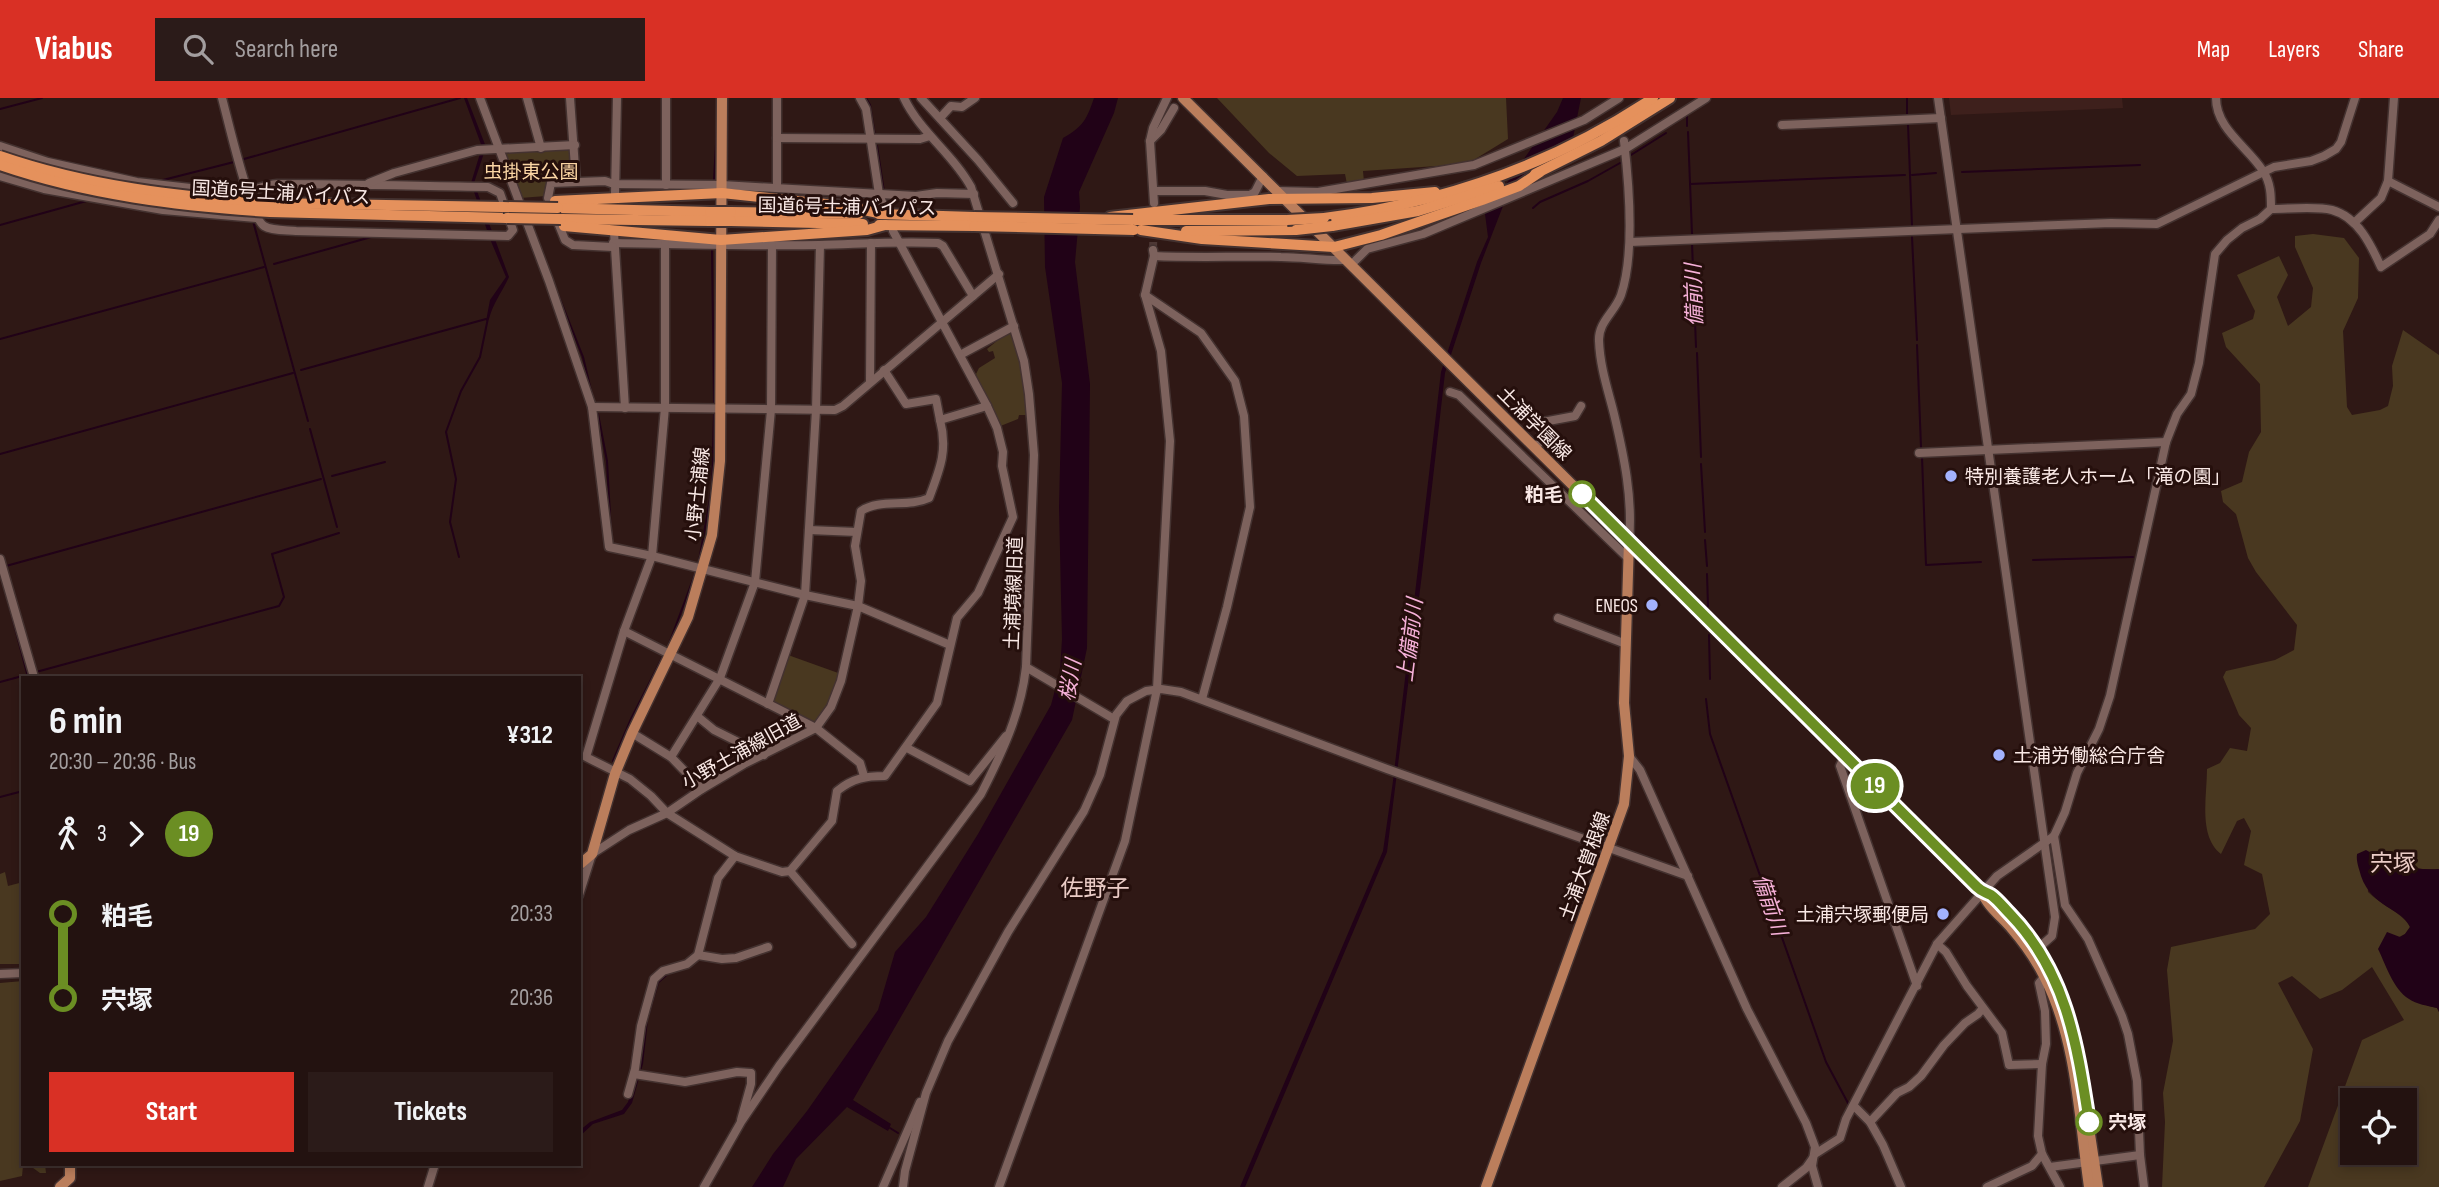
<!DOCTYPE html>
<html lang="en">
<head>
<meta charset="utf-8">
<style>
  :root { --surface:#231210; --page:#2b1b19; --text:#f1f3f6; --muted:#a39e9f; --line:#403230; --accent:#d93025 }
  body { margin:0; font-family:"Sofia Sans Condensed","Noto Sans JP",sans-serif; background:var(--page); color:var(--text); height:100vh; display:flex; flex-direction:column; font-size:26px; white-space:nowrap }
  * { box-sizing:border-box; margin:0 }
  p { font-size:23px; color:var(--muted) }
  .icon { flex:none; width:38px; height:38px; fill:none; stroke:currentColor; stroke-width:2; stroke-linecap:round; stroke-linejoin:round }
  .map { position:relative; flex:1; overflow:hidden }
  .details { position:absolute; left:21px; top:578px; width:560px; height:490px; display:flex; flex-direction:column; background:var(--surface); border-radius:0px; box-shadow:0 4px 10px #0003,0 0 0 2px var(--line) }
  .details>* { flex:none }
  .badge { padding:0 14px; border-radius:23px; font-size:24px; line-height:46px }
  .controls { position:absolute; left:2340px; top:990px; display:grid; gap:14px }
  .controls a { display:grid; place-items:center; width:77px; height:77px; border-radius:0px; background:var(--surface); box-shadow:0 4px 10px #0003,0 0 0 2px var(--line); font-size:35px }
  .map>.badge { position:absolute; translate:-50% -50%; box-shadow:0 0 0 4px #fff }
  .legs { display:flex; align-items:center; gap:10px; height:77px; padding:0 28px; font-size:23px }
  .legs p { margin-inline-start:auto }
  .headline { display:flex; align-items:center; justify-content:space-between; height:119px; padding:0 28px }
  h1 { font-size:38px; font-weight:700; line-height:52px }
  .button { display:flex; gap:14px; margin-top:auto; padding:14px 28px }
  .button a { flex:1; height:80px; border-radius:0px; background:var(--accent); color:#fff; font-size:28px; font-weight:700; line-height:80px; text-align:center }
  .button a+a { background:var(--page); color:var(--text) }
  ul { padding:0 28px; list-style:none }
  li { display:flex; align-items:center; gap:24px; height:84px; font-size:26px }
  li i { display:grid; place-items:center; width:10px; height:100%; margin:0 9px; background:currentColor }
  li i::after { content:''; width:18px; height:18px; margin:-9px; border:5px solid; border-radius:50%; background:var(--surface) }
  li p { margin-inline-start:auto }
  li:first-child i { background:linear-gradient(#0000 50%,currentColor 0) }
  li:last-child i { background:linear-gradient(currentColor 50%,#0000 0) }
  header { display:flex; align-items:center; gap:42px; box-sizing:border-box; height:98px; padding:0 35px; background:var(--accent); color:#fff }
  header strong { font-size:33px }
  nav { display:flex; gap:38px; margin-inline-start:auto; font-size:24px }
  .search { width:490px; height:63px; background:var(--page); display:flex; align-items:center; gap:18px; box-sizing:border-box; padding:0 24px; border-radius:0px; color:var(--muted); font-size:26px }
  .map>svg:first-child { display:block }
  .built { fill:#3e201c }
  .green { fill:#493820; fill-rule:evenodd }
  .water { fill:#210217 }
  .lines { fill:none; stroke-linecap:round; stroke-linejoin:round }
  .stream { stroke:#210217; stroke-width:2 }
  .minor-tunnel { stroke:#4d3734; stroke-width:8; stroke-dasharray:8 4; stroke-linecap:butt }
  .minor-casing { stroke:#443230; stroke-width:11 }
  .major-casing { stroke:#443230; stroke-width:13 }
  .highway-casing { stroke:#443230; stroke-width:14 }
  .minor { stroke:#7d625d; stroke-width:8 }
  .major { stroke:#bb7e5c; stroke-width:10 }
  .highway { stroke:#e5915c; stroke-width:10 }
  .highway-bridge-casing { stroke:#443230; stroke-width:14; stroke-linecap:butt }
  .highway-bridge { stroke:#e5915c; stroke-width:10 }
  .line-1-casing { stroke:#fff; stroke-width:16 }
  .line-1 { stroke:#6b8e23; stroke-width:10 }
  .poi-dot { fill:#a3b2fd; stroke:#250f0c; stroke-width:2.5 }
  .stop-1-dot { fill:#fff; stroke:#6b8e23; stroke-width:3.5 }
  .labels { text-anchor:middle; stroke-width:6; stroke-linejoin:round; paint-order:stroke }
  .park-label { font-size:19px; fill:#fbd6a4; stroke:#250f0c }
  .street-label { font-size:19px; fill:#fae9e6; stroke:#250f0c }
  .poi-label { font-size:19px; fill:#fae9e6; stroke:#250f0c; text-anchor:start }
  .stop-label { font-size:19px; font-weight:bold; fill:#fae9e6; stroke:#250f0c; text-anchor:end }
  .water-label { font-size:21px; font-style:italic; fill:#f7b1d9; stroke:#250f0c }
  .quarter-label { font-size:23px; fill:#ebccc6; stroke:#250f0c }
</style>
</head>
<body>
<header>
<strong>Viabus</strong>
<div class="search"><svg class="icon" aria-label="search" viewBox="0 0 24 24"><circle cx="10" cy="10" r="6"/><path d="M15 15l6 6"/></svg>Search here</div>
<nav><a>Map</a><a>Layers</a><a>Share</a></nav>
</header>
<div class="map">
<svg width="2439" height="1089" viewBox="0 0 2439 1089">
  <rect width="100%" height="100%" fill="#2f1815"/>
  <polygon class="built" points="1949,0 2122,0 2123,10 1951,17"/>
  <g class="green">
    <polygon points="1217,0 1506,0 1508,41 1472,63 1452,67 1363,73 1364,84 1347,86 1345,76 1297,78 1269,55"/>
    <polygon points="573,49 575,81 550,82 546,98 520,100 503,56"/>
    <path d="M2313,136L2344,140L2359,160L2358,200L2343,233L2347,309L2352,317L2380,312L2388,308L2393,288L2392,268L2403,232L2439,257V771C2413,773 2388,765 2366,753L2368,794C2379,805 2405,817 2410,829L2405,836L2399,839L2386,868C2403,899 2404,901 2437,910L2439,914V1089H2308L2362,942L2404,922L2372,869L2342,892L2320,901L2292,878L2278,885L2313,951L2300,1023L2264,1089H2162L2165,1024L2163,995L2173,943L2167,872L2171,849L2255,831L2270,816L2262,776L2244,767L2251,733L2244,720L2237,723L2221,756C2198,738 2207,699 2207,671L2220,665L2230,650L2247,653L2251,630L2239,617L2223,579L2226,573L2275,562L2294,552L2297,527L2256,474L2248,460L2236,416L2223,404L2221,393L2242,384L2249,354L2261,334L2260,286L2226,249L2222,235L2253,221L2255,213L2237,177L2279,158L2288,177L2277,199L2288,228L2311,209L2313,190L2295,149V138ZM2352,1003H2404V1055H2352Z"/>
    <polygon points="1013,230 1022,263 1027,317 1019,317 1018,321 998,329 976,276 979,270 995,260 993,253 989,254 987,251"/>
    <polygon points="788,557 841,576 830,608 816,628 770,605"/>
    <polygon points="5,774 8,788 23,784 23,866 0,866 0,776"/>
    <polygon points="23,883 23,1066 45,1066 46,1075 40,1075 29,1067 23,1068 22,1078 0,1083 0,885"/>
  </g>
  <g class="water">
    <path d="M464,0H467L486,49L474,85L509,179C502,194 493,205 489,221L486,223L490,202L506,179L490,141L471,85L482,49Z"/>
    <path d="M1094,0H1118L1114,15L1079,94L1080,109L1075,164L1090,286L1087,550L1072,622L853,1002L891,1026L888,1033L847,1009L796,1061L783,1089H752L773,1056L807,1013L878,912L895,854L926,819L978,736L1051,607L1060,573L1062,541L1059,409L1062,285L1045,169L1044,99L1063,40C1083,29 1087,21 1094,0Z"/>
    <polygon points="1563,0 1581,0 1573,40 1503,108 1481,165 1445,275 1422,476 1387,754 1245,1089 1240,1089 1383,753 1393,683 1441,274 1477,164 1488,139 1485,116 1557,14"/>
    <path d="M2366,752C2388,765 2413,773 2439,771V914L2437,910C2428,908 2416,906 2409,901C2393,891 2386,867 2378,851L2387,834L2400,839L2405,836L2410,829C2402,810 2372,810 2361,778C2359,770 2356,764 2357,756Z"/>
    <polygon points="678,870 688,870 668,877 659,885 648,922 643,966 632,1005 624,1016 593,1026 579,1039 579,1033 590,1024 622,1012 628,1004 639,965 644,921 659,879"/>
  </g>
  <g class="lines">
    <g class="stream">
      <polyline points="866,0 870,7 875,38"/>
      <polyline points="1907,0 1907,17"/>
      <polyline points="0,11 42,0"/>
      <polyline points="1908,26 1912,128"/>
      <polyline points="1687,28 1687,15"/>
      <polyline points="1688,34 1692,136"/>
      <polyline points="877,48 884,94"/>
      <polyline points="1631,57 1666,35"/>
      <polyline points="244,61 460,0"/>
      <polyline points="1962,74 2140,67"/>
      <polyline points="1912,77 1936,75"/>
      <polyline points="163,82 234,64"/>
      <polyline points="714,82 717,29"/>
      <polyline points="1690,86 1905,77"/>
      <polyline points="1533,110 1540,104 1588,83 1620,65"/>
      <polyline points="253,123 308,323"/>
      <polyline points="0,127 90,102"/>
      <polyline points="1912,139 1917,242"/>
      <polyline points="1692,145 1696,249"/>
      <polyline points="712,151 714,304"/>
      <polyline points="274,166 375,138"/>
      <polyline points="552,181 583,259 593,301"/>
      <polyline points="0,241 264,169"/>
      <polyline points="1917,247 1921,349"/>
      <polyline points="1697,255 1701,359"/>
      <polyline points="301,272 486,221"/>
      <polyline points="598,316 607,363 611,436"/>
      <polyline points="310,331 337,429"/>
      <polyline points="0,356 293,275"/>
      <polyline points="1922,359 1926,467 1981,464"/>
      <polyline points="1701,366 1705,434"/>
      <polyline points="332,378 385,364"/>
      <polyline points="1705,442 1707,468"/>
      <polyline points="459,459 450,424 456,381 446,334 461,293 480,259 488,220"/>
      <polyline points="2033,462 2133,459"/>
      <polyline points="699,463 712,390 714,317"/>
      <polyline points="6,468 321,381"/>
      <polyline points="1707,476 1708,508"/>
      <polyline points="5,492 28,579"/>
      <polyline points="1709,537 1710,581"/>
      <polyline points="669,546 695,476"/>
      <polyline points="36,574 279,508 284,499 272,456 339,435"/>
      <polyline points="0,584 26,577"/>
      <polyline points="1706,601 1710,636 1826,964 1849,1007"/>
      <polyline points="613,663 631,621 663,558"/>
      <polyline points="0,699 23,693"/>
      <polyline points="890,1030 898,1035"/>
    </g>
    <polyline class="minor-tunnel" points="1153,152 1154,116"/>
    <g class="minor-casing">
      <g id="minor">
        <polyline points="480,0 549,183 592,309 609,449 652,458 805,497 858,508 950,547"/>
        <polyline points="527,0 541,50"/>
        <polyline points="570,0 576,83"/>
        <polyline points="666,0 666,87"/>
        <polyline points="777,0 777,90"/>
        <polyline points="860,0 866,11 879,96 884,109"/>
        <path d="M904,0C920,34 953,56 971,89L1024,263L1029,296L1034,357L1026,569L1114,621"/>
        <polyline points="921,0 978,62 1013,105"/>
        <polyline points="1938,0 2055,819 2052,838 2033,855"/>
        <path d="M2216,0C2216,31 2248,49 2263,73C2271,85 2271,98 2271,111"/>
        <polyline points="940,20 951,8 962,9 975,0"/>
        <polyline points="1782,27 1941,20"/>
        <polyline points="777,40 920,41 930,38"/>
        <polyline points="1150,43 1161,32 1174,10"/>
        <path d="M1624,43C1629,86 1635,156 1621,197C1615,214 1598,224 1599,243C1600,269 1608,292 1614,316C1624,358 1633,401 1629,443"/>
        <path d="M0,48L48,64L137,84L235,95C251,95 262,87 277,86C347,86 418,88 488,89L500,95L513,132L508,138L296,133C287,132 272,133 264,128C250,119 228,22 222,0"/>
        <polyline points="0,78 44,91 163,112 256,120"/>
        <polyline points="2388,83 2439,109"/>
        <polyline points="369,85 394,75 477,52 575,47"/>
        <polyline points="1154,93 1205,93 1227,97 1250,97 1255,94 1263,78"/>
        <polyline points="1277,93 1318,94 1474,67 1584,22 1619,0"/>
        <polyline points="615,96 617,0"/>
        <polyline points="1154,105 1150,43 1153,30 1167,0"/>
        <polyline points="2354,125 2381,100 2388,83 2394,0"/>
        <polyline points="614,134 625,310"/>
        <polyline points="1630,144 2111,125 2157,126 2274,69 2311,63 2324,58 2336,51 2341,44 2355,0"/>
        <path d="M613,145C682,146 750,148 819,147C859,146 898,143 938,145L943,148L973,198"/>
        <path d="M665,146V309L652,458L624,533L586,659L630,681L651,698L667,715L735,758L782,774L790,773L832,723L837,693C853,680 866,678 885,678L937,605L957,520L978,495L1013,419L1002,368L1003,354L997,330L987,308"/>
        <polyline points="613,149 573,147 565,142 548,100 551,85 605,83 614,86 722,87 916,98 937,95 974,96"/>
        <path d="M1154,158C1196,160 1238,158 1281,159C1302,159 1325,163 1346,162"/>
        <polyline points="1351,167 1367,151 1423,136 1625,51 1706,0"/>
        <polyline points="1145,197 1201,235 1235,283 1244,318 1250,409 1227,509 1202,601"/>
        <polyline points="960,257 1014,228"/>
        <polyline points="884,272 906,306 936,301 940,322"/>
        <polyline points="870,284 871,145"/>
        <polyline points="1450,294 1459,297 1628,460"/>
        <polyline points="592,309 835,312 843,308 999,176"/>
        <polyline points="1536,350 1540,343 1543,324 1575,318 1581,308"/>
        <polyline points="1919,355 2166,344"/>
        <polyline points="809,432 857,434"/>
        <polyline points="0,461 34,579"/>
        <polyline points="1558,520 1626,546"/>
        <polyline points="624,533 816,630 860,665 864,678"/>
        <polyline points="768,606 805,497 816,312 820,147"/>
        <polyline points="697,618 714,632 764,657"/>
        <polyline points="632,635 671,659 702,691"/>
        <polyline points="907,650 970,683 1006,638"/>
        <polyline points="1629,658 1640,672 1747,911 1806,1025 1815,1049 1812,1068 1818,1089"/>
        <polyline points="1845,658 1840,668 1917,888"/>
        <polyline points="671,659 720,580 755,484 771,312 772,147"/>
        <polyline points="2054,738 2065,807 2088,841 2122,918 2128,936 2137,983 2140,1057 2144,1089"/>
        <polyline points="790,773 852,846"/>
        <path d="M579,797L592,756L629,732L667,715L702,691L744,666L816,630L831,609L841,583L858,508L861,483L855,448L861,413C880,400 908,410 929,400C940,371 948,352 940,322L987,308L893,133"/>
        <polyline points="1937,846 1946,854 1967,888 2002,935 2009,967 2042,966"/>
        <polyline points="698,857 722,861 736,860 768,849"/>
        <polyline points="0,876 23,875"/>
        <polyline points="2044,879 2039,885 2045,913 2046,946 2042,966 2038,1038 2042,1056 2060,1089"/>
        <polyline points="634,976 685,984 737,974 751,975 751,986 741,1022"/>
        <polyline points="628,996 635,971 641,928 654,881 663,873 687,866 698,857 718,780 735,758"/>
        <polyline points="1854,1008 1870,1024 1883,1047 1901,1089"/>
        <polyline points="1870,1024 1897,995 1909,989 1921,978 1944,947 1965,925 1978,916 1983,910"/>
        <path d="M1815,1056L1840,1040L1846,1021L1937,846L1997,778L2054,738L2065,714L2077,675L2099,631L2110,598L2166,344L2177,316L2191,296L2199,265L2215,156L2227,142L2242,130L2260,121L2271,111C2289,111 2316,108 2332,112C2358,119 2371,147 2381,169L2430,136L2439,122"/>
        <polyline points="2050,1069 2140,1057"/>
        <polyline points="428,1089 435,1066"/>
        <path d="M704,1089L741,1024L779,968L981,696C1002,655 1021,615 1026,569"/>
        <polyline points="883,1089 920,1004"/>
        <polyline points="903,1089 905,1073 926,995 948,943 1008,834 1084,713 1100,677 1116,617 1127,603 1146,593 1161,591 1181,594 1387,671 1688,778"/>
        <polyline points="999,1089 1125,743 1157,591 1170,343 1161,253 1145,197 1154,158 1153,152"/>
        <polyline points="1782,1089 1806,1070 1813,1060"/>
        <polyline points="1987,1089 2032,1068 2042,1056"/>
      </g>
    </g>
    <g class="major-casing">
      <g id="major">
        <path d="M1183,0L1974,786L1982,794L1990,796C2035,840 2061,884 2076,944L2098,1089"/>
        <polyline points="579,767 592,756 615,676 632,635 688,519 712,437 720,363 722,0"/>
        <path d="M1982,794C1987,808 2002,819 2012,831C2025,846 2036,862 2045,880C2077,943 2079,1020 2089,1089"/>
        <polyline points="60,1089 70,1080 70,1066"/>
        <polyline points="1486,1089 1624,706 1629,658 1624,605 1629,443"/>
      </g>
    </g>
    <g class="highway-casing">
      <g id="highway">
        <polyline points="1535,76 1601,43 1670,0"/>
        <polyline points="555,103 722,95 845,108 883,116"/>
        <polyline points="270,105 503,109"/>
        <polyline points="558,110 710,114"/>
        <polyline points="270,114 507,120"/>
        <polyline points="731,114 859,116"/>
        <polyline points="879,116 974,119"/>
        <polyline points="1110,119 1269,101 1372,100 1435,94"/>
        <path d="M1324,120C1442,105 1554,66 1653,0"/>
        <polyline points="561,121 710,123"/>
        <polyline points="1133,122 1287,122"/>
        <polyline points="731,123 863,126"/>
        <polyline points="879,127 974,128"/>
        <polyline points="564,128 721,142 867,132 885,127"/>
        <polyline points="1332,128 1418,113 1499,88"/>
        <polyline points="1141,132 1202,141 1334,149 1381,137 1482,102 1519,88 1540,74"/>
        <polyline points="1186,133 1296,132"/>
      </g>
    </g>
    <use href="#minor" class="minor"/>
    <use href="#major" class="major"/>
    <use href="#highway" class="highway"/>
    <g class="highway-bridge-casing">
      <g id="highway-bridge">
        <path d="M0,58C87,88 179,99 270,105"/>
        <path d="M0,67C87,97 179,108 270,114"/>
        <polyline points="503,109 558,110"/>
        <polyline points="710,114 731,114"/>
        <polyline points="974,119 1133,122"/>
        <polyline points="507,120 561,121"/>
        <polyline points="1287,122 1324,120"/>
        <polyline points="710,123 731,123"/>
        <polyline points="974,128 1134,132"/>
        <polyline points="1296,132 1332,128"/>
      </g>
    </g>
    <use href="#highway-bridge" class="highway-bridge"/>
  </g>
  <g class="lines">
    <g class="line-1-casing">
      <path id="line-1" d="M1582,396L1977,789C1982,794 1986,794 1991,797C1998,802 2004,810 2010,816C2067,875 2077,947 2089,1024"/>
    </g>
    <use href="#line-1" class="line-1"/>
  </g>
  <g class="poi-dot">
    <circle cx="1951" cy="378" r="7"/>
    <circle cx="1652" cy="507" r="7"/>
    <circle cx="1999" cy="657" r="7"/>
    <circle cx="1943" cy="816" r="7"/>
  </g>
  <g class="stop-1-dot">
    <circle cx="1582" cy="396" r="12"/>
    <circle cx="2089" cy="1024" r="12"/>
  </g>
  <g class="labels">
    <g class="park-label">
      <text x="531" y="80">虫掛東公園</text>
    </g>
    <g class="street-label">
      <text transform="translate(281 94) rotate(3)" y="7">国道6号土浦バイパス</text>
      <text transform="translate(847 108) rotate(1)" y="7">国道6号土浦バイパス</text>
      <text transform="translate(1535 325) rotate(45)" y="7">土浦学園線</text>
      <text transform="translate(697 396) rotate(-84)" y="7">小野土浦線</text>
      <text transform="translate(1013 495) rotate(-88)" y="7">土浦境線旧道</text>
      <text transform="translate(741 653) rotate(-29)" y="7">小野土浦線旧道</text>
      <text transform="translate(1584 768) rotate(-70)" y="7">土浦大曽根線</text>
    </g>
    <g class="poi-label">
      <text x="1965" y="385">特別養護老人ホーム「滝の園」</text>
      <text x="1638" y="514" text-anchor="end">ENEOS</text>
      <text x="2013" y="664">土浦労働総合庁舎</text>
      <text x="1929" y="823" text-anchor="end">土浦宍塚郵便局</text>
    </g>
    <g class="stop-label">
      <text x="1563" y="403">粕毛</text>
      <text x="2108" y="1031" text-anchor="start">宍塚</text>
    </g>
    <g class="water-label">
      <text transform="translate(1694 197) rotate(-92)" y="7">備前川</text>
      <text transform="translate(1410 542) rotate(-83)" y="7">上備前川</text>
      <text transform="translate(1070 582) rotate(-80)" y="7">桜川</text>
      <text transform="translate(1770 807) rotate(71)" y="7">備前川</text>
    </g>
    <g class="quarter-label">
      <text x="2393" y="773">宍塚</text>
      <text x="1095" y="798">佐野子</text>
    </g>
  </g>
</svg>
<div class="controls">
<a><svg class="icon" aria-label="locate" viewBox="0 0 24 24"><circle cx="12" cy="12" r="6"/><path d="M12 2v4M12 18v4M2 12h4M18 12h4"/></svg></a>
</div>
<b class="badge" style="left:1875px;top:688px;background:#6b8e23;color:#fff">19</b>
<section class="details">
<div class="headline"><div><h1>6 min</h1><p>20:30 – 20:36 · Bus</p></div><b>¥312</b></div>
<div class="legs"><svg class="icon" aria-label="walk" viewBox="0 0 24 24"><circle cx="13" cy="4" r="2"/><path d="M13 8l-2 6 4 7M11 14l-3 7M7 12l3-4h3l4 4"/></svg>3<svg class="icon" aria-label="forward" viewBox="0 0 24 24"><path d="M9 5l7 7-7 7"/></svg><b class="badge" style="background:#6b8e23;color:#fff">19</b></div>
<ul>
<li><i style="color:#6b8e23"></i><b>粕毛</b><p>20:33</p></li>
<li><i style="color:#6b8e23"></i><b>宍塚</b><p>20:36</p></li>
</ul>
<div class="button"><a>Start</a><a>Tickets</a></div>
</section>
</div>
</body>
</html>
